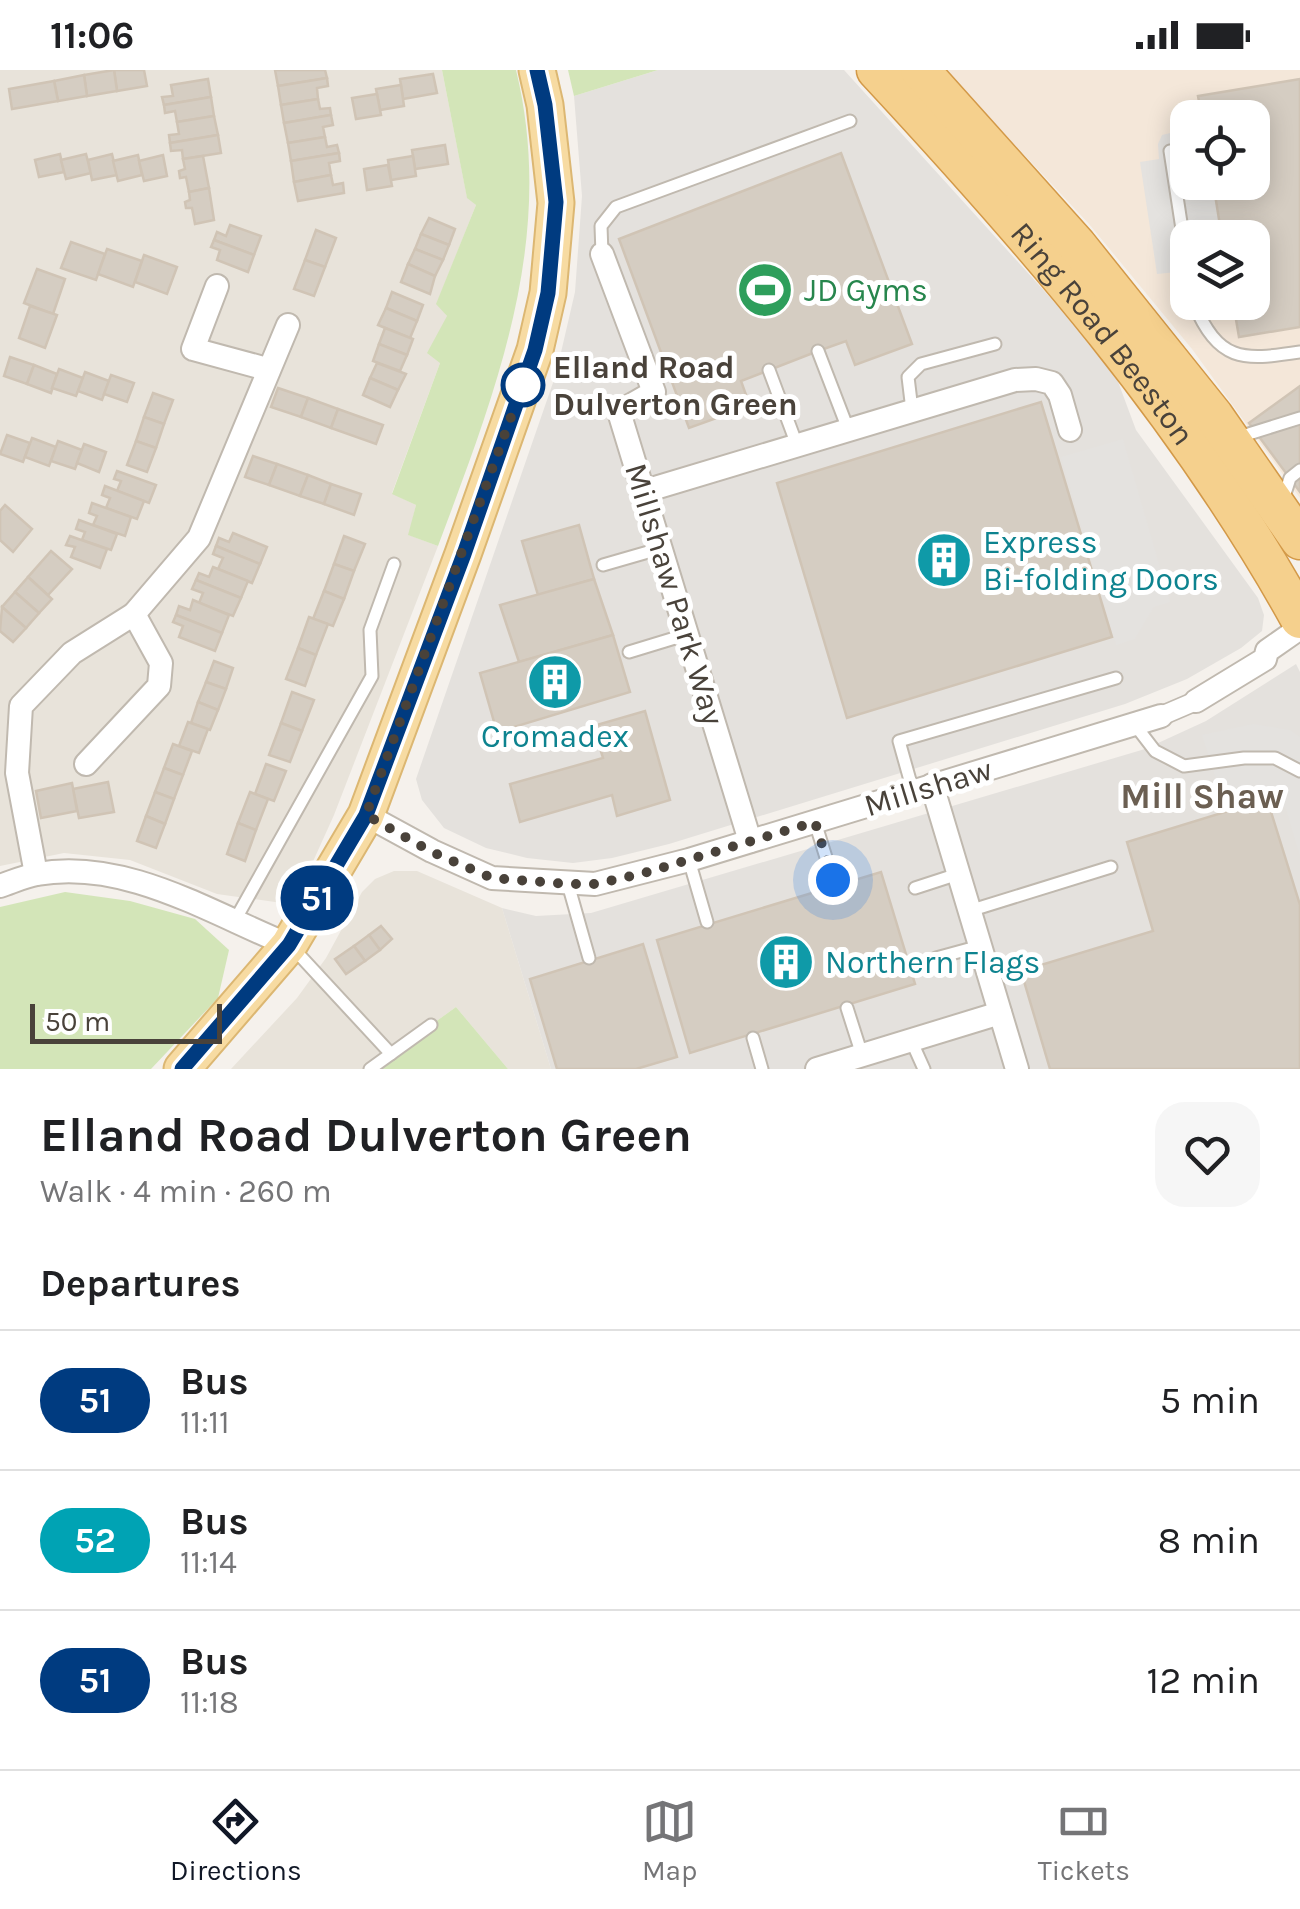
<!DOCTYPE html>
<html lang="en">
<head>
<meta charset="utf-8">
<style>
  :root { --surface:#fff; --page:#f6f6f6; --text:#202124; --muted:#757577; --line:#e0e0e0; --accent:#111827 }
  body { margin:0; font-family:Karla,sans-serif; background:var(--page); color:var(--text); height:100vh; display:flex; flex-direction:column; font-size:38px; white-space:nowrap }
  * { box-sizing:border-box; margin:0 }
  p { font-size:32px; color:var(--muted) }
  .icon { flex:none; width:55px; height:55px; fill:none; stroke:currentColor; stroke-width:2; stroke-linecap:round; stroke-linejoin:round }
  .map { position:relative; height:999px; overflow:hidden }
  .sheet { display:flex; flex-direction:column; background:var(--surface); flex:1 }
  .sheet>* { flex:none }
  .badge { padding:0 20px; border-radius:32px; font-size:35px; line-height:65px }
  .tools { position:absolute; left:1170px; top:30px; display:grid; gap:20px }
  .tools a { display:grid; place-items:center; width:100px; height:100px; border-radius:20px; background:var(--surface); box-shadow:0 5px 25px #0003; font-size:50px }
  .scale { position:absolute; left:30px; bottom:25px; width:192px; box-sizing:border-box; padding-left:10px; border:5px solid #49423a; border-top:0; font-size:28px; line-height:35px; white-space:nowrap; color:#49423a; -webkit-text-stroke:8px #fff; paint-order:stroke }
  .you { position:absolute; width:50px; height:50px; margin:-25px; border:8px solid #fff; border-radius:50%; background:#1a73e8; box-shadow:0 0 0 15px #1a73e833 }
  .map>.badge { position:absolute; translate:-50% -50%; box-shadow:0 0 0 5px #fff }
  h2 { padding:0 40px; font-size:38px; line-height:90px }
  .round { display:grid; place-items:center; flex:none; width:105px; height:105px; border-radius:30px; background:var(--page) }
  .overview { display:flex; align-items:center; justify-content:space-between; height:170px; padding:0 40px }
  h1 { font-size:48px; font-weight:700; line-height:75px }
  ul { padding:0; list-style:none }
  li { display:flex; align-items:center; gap:30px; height:140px; padding:0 40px; border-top:2px solid var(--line) }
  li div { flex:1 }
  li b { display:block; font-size:38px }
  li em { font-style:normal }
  li .badge { min-width:110px; font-weight:700; text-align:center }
  .status { display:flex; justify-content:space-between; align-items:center; height:70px; padding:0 50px; background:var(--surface); direction:ltr }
  .status svg { height:28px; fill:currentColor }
  .dock { display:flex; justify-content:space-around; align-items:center; height:140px; border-top:2px solid var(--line); background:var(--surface); font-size:28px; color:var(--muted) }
  .dock a { display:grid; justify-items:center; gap:5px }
  .dock .on { color:var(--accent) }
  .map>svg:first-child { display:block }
  .residential { fill:#e8e3da }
  .commercial { fill:#f4e7d9; fill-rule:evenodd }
  .industrial { fill:#e4e1dd }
  .green { fill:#d3e5b8 }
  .parking { fill:#e4e2df }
  .building { fill:#d5cdc2; stroke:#d0c4b5; stroke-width:2.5 }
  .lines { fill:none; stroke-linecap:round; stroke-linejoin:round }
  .service-casing { stroke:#c0b9af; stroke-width:15 }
  .pedestrian-casing { stroke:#c0b9af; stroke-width:21 }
  .minor-casing { stroke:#c0b9af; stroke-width:26 }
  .primary-casing { stroke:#dcb772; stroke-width:39 }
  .trunk-casing { stroke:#d39948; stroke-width:41 }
  .service { stroke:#fff; stroke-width:11 }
  .pedestrian { stroke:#fff; stroke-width:18 }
  .minor { stroke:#fff; stroke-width:22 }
  .primary { stroke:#f7dba2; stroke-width:35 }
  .trunk { stroke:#f5d08d; stroke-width:38 }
  .line-casing { stroke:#fff; stroke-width:22 }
  .line { stroke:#003b80; stroke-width:15 }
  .walk { stroke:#49423a; stroke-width:10; stroke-dasharray:0 18 }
  .stop-dot { fill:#fff; stroke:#003b80; stroke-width:5 }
  .labels { text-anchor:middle; stroke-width:10; stroke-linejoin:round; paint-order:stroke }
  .leisure-label { font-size:32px; fill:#27864d; stroke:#fff; text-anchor:start }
  .street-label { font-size:32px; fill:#49423a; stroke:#fff }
  .stop-label { font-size:32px; font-weight:bold; fill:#49423a; stroke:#fff; text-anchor:start }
  .culture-label { font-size:32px; fill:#0d838f; stroke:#fff; text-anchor:start }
  .neighbourhood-label { font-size:35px; font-weight:bold; fill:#6b5f52; stroke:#fff }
</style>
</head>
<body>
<div class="status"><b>11:06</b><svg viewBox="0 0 49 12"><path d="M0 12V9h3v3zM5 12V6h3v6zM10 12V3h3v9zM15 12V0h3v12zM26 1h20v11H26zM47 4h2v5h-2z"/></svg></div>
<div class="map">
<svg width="1300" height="999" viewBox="0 0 1300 999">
  <rect width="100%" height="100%" fill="#f5f1ec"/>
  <g class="residential">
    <polygon points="0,0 442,0 467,127 476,135 437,233 447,246 440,293 392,423 416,435 409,465 438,476 334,745 301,818 282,833 217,824 130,790 64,783 0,796"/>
    <polygon points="394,801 417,801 502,838 551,999 508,999 456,937 370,999 231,999 297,928 326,888 362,822 375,809"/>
  </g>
  <path class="commercial" d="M945,0H1300V428L1192,279L1089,154ZM1188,48H1252V112H1188ZM1188,168H1252V232H1188Z"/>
  <g class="industrial">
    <polygon points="658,0 844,0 1056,234 1117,309 1136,360 1258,528 1264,545 1262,561 1241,578 1187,609 1125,634 669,774 612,788 573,793 527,788 486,778 444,758 422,730 416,709 556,304 575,222 582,126 574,26"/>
    <polygon points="1296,594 1300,602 1300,999 551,999 502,838 536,846 591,843 1145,679 1206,651"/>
  </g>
  <g class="green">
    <path d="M442,0H516C557,168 496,321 438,476L408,465L416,435L392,424L440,293L427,283L447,246L436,234L476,135L467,128Z"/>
    <polygon points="568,0 658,0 574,26"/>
    <polygon points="65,822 130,831 195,849 229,880 218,928 151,999 0,999 0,837"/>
    <polygon points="456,937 508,999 370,999"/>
  </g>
  <g class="parking">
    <polygon points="1187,59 1188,112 1213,113 1222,167 1188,168 1187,201 1157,204 1140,92 1159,89 1158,74 1162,65"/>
    <polygon points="1123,369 1170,532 1154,537 1135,569 1116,575 1061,387"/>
    <polygon points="1253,654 1290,660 1300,667 1300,786 1286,739 1268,722 1252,716 1220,721 1202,665"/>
  </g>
  <g class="building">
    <polygon points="114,0 144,0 147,16 117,21"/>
    <polygon points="114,0 117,21 87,26 84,5"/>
    <polygon points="275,0 325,0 327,8 278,16"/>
    <polygon points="433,4 437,23 403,29 400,9"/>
    <polygon points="84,5 87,26 58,31 54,11"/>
    <polygon points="327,8 328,16 317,18 318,29 281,35 278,16"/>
    <polygon points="208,9 211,27 164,35 162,27 173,26 171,15"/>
    <polygon points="1300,9 1300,257 1239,267 1233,232 1252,232 1252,168 1222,168 1213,112 1252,112 1252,48 1202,48 1198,26"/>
    <polygon points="54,11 58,31 12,39 9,19"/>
    <polygon points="401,15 404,36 380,40 376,19"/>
    <polygon points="377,24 381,45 356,49 352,28"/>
    <polygon points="211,27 214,46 177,52 175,41 165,43 164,35"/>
    <polygon points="318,29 320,39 330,38 331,45 284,53 281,35"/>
    <polygon points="331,45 333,55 323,57 325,67 288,73 284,53"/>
    <polygon points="214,46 218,65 170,73 169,65 179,64 177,52"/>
    <polygon points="218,65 221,83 183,89 182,80 171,81 170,73"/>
    <polygon points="325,67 327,77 337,75 339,83 291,91 288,73"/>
    <polygon points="445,75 448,94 415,99 412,80"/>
    <polygon points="339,83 340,91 329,93 331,105 294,112 291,91"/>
    <polygon points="841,83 912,274 855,295 846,271 818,281 741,311 750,336 689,358 619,169"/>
    <polygon points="60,84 64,102 39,107 35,90"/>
    <polygon points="86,84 91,103 66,109 61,90"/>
    <polygon points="112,84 117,105 92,110 88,90"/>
    <polygon points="138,85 142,105 118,111 113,91"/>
    <polygon points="163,85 167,106 144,111 139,91"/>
    <polygon points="203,86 209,118 189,122 186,107 180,108 179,101 185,99 183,89"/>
    <polygon points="413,86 416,106 391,110 388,90"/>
    <polygon points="388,95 392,116 367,120 364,99"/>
    <polygon points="331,105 333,115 343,113 344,123 298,131 294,112"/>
    <polygon points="209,118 214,150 195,154 192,138 186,138 185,132 190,130 189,122"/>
    <polygon points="429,148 455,159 449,175 421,164"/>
    <polygon points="230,155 261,166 254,185 214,170 217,162 226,166"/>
    <polygon points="316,160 336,168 325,197 305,190"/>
    <polygon points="421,164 449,175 443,190 415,179"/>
    <polygon points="214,170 254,185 248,202 217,190 220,180 211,177"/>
    <polygon points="71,172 105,184 96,210 61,198"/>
    <polygon points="107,179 142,191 133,217 98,204"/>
    <polygon points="415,179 443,190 435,206 408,194"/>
    <polygon points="144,185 177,197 167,224 135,212"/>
    <polygon points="305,190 325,197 314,226 294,219"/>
    <polygon points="408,194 435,206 430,224 401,212"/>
    <polygon points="37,199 65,209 53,244 24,233"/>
    <polygon points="392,222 423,235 417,251 386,238"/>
    <polygon points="30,236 57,245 45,278 19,268"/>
    <polygon points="386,238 417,251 410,268 378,255"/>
    <polygon points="385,258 413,269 407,285 379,274"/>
    <polygon points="379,274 407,285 400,301 373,291"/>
    <polygon points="10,287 34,295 27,314 4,306"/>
    <polygon points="377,293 406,304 398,320 370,308"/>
    <polygon points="34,295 57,304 51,323 27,314"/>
    <polygon points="59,299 83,308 76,326 52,318"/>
    <polygon points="85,302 109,311 102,330 78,321"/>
    <polygon points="111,305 134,313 127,332 104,324"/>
    <polygon points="370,308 398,320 390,337 363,325"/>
    <polygon points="1300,316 1300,422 1249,353"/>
    <polygon points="278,318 308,328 301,347 271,337"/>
    <polygon points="153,323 173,330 164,354 144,347"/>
    <polygon points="308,328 338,339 331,358 301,347"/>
    <polygon points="1041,332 1112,567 847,648 777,413"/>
    <polygon points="338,339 383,355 376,374 331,358"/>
    <polygon points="144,347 164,354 156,378 136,371"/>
    <polygon points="7,365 30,373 23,392 0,384"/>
    <polygon points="32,368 56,377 49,396 25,387"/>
    <polygon points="58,371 82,380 75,399 51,391"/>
    <polygon points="136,371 156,378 147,402 127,395"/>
    <polygon points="84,374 106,382 99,402 77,393"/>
    <polygon points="253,386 277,394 269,415 245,407"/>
    <polygon points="277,394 308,405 300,426 269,415"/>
    <polygon points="117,401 156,415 149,433 117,421 121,411 114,409"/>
    <polygon points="308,405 331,414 324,434 300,426"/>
    <polygon points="331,414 361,424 354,445 324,434"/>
    <polygon points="105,416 144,431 137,449 106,438 110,428 102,425"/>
    <polygon points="92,433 131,447 125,466 93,455 97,446 89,443"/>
    <polygon points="5,435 32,459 13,482 0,470 0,441"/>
    <polygon points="79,450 117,464 111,480 82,470 85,462 76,459"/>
    <polygon points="579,455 594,509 538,525 522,471"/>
    <polygon points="233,463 267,477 260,494 216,476 219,468 229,472"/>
    <polygon points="70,466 107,479 100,498 71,487 75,477 66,475"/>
    <polygon points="344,466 365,474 354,501 334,494"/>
    <polygon points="216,476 260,494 252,513 218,499 223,488 213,484"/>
    <polygon points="51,481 72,499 48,525 28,507"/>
    <polygon points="334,494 354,501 344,529 324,521"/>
    <polygon points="213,497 248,511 241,528 196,510 199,503 209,507"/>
    <polygon points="28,507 52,529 39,543 15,522"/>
    <polygon points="594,509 613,565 519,592 500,535"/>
    <polygon points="196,510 241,528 233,546 199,533 203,523 192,519"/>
    <polygon points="324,521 344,529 333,556 313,549"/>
    <polygon points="15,522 39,543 26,558 2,537"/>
    <polygon points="193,530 229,545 222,563 176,545 179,536 190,540"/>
    <polygon points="2,537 26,558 13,572 0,561"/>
    <polygon points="176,545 222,563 215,581 179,567 183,556 173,552"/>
    <polygon points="309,547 328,554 316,585 298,578"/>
    <polygon points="613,565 630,622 497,662 480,603"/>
    <polygon points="298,578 316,585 305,616 286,609"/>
    <polygon points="214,591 233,598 226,619 206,612"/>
    <polygon points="206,612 226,619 218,640 198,632"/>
    <polygon points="292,622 314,630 302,661 281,653"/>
    <polygon points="198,632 218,640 210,660 191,653"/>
    <polygon points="645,641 670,730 617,746 612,725 520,752 510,714 603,688 593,656"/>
    <polygon points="188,652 208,659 199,683 179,676"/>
    <polygon points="281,653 302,661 290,692 269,685"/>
    <polygon points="173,674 192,681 183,705 164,698"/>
    <polygon points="266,694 286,701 274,731 255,724"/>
    <polygon points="164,698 183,705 174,729 155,722"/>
    <polygon points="108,712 114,742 79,748 73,719"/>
    <polygon points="72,713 77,741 41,748 36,721"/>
    <polygon points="155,722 174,729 165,754 146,746"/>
    <polygon points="250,722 268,729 256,760 238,753"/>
    <polygon points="1267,729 1300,835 1300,999 1050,999 1021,901 1153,861 1127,772"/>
    <polygon points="146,746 165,754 156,778 137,771"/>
    <polygon points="238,753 256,760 245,791 227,784"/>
    <polygon points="881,802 915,914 690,983 657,870"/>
    <polygon points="381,856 392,869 380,880 369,865"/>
    <polygon points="369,865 380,880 365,891 354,876"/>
    <polygon points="643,874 677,987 636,999 557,999 530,909"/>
    <polygon points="354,876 365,891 346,904 335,889"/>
  </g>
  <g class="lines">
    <g class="service-casing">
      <g id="service">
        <polyline points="1170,81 1188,198"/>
        <polyline points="602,184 601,156 616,137 850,51"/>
        <path d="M1193,232C1219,292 1241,291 1300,282"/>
        <polyline points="818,281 848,359"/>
        <polyline points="769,300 797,375"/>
        <polyline points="912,340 908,307 921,294 995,274"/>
        <polyline points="1239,367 1300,348"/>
        <polyline points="1283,430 1290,408 1300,400"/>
        <polyline points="603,495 662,478"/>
        <polyline points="629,582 688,564"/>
        <polyline points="1135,655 1155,681 1184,696 1244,688 1275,688 1300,701"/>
        <polyline points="913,721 899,671 1116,608"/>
        <polyline points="815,752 833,810"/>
        <polyline points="689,790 707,852"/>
        <polyline points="568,814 589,888"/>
        <polyline points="915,818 958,804"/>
        <polyline points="969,841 1111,797"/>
        <polyline points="234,852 372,606 370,560 394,494"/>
        <polyline points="292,877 391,984"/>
        <polyline points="936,888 980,876"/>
        <polyline points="847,938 862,985"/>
        <polyline points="753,968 762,999"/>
        <polyline points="911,970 924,999"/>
        <polyline points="370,999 431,955"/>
      </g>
    </g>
    <g class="pedestrian-casing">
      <polyline id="pedestrian" points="1161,646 1196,631"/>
    </g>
    <g class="minor-casing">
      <g id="minor">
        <polyline points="602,184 654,322 619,342 750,771"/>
        <polyline points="217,216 193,279 267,299"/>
        <polyline points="645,421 1015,310 1036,309 1052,313 1060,325 1070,360"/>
        <polyline points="1196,631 1265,589 1267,581 1300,558"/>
        <polyline points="86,694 159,616 161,593 134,544"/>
        <polyline points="932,715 1017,999"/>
        <polyline points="366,745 432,781 492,808 595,814 689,790 1161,646"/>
        <polyline points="36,804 17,703 21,636 72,583 134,544 199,468 288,255"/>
        <path d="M0,816C12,812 25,806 37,804C125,788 210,843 289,875"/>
        <polyline points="817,999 1000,943"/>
      </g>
    </g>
    <g class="primary-casing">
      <polyline id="primary" points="182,999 289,875 366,745 463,484 535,280 548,223 556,133 545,35 537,0"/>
    </g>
    <g class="trunk-casing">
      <g id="trunk">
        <path id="s1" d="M876,0C1033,169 1188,346 1300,549"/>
        <polyline points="920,0 1077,175 1214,346 1300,470"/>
      </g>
    </g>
    <use href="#service" class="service"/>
    <use href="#pedestrian" class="pedestrian"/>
    <use href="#minor" class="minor"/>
    <use href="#primary" class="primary"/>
    <use href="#trunk" class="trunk"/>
  </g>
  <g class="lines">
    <g class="line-casing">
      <polyline id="line" points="182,999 289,875 366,745 464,484 535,280 548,223 556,132 545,35 537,0"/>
    </g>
    <use href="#line" class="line"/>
    <polyline class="walk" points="523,315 526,306 366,745 432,782 492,808 568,814 595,814 641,804 815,752 833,810"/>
  </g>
  <defs>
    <g id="stadium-disc" transform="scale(2.875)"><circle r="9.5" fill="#2e9e5b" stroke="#fff"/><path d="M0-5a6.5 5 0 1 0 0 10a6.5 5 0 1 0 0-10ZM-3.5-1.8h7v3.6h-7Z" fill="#fff"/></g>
    <g id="building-disc" transform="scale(2.875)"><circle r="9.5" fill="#0f9aa8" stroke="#fff"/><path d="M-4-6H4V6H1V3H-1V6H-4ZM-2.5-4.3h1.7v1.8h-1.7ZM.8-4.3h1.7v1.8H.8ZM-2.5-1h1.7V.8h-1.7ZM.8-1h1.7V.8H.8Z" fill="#fff"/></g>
  </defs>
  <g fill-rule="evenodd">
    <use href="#stadium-disc" x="765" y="220"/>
    <use href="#building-disc" x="944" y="490"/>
    <use href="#building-disc" x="555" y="612"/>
    <use href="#building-disc" x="786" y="892"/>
  </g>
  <circle class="stop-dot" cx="523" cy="315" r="20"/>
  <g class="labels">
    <g class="leisure-label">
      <text x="804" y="231">JD Gyms</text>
    </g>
    <g class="street-label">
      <text dy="11" stroke="none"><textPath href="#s1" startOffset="348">Ring Road Beeston</textPath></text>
      <text transform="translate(675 524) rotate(73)" y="11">Millshaw Park Way</text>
      <text transform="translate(928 717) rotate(-17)" y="11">Millshaw</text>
    </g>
    <g class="stop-label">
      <text x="553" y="308">Elland Road<tspan x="553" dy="37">Dulverton Green</tspan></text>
    </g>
    <g class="culture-label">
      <text x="983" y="483">Express<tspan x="983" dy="37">Bi-folding Doors</tspan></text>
      <text x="555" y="677" text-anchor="middle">Cromadex</text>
      <text x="825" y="903">Northern Flags</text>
    </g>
    <g class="neighbourhood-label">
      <text x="1202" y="738">Mill Shaw</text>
    </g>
  </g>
</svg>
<div class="tools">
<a><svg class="icon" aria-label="locate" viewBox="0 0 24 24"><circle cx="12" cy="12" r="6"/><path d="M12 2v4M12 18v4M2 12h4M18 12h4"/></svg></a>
<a><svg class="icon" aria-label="layers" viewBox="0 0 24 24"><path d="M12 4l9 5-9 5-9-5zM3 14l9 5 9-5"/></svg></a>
</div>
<div class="scale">50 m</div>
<div class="you" style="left:833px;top:810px"></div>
<b class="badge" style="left:317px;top:828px;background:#003b80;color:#fff">51</b>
</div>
<section class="sheet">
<div class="overview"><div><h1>Elland Road Dulverton Green</h1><p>Walk · 4 min · 260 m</p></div><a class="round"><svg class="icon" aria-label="heart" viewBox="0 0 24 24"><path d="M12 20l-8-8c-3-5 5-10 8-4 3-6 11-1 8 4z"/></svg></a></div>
<h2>Departures</h2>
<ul>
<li><span class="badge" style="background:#003b80;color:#fff">51</span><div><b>Bus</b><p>11:11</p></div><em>5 min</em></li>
<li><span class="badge" style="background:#00a3b4;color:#fff">52</span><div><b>Bus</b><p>11:14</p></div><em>8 min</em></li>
<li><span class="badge" style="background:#003b80;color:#fff">51</span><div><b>Bus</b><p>11:18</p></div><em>12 min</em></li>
</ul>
</section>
<nav class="dock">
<a class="on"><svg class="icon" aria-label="directions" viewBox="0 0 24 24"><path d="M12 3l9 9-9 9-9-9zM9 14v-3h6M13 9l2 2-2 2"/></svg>Directions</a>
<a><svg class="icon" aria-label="map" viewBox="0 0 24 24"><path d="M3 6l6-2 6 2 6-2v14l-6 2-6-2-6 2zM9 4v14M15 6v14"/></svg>Map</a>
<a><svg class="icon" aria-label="tickets" viewBox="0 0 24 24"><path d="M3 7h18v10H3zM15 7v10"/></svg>Tickets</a>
</nav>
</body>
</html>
